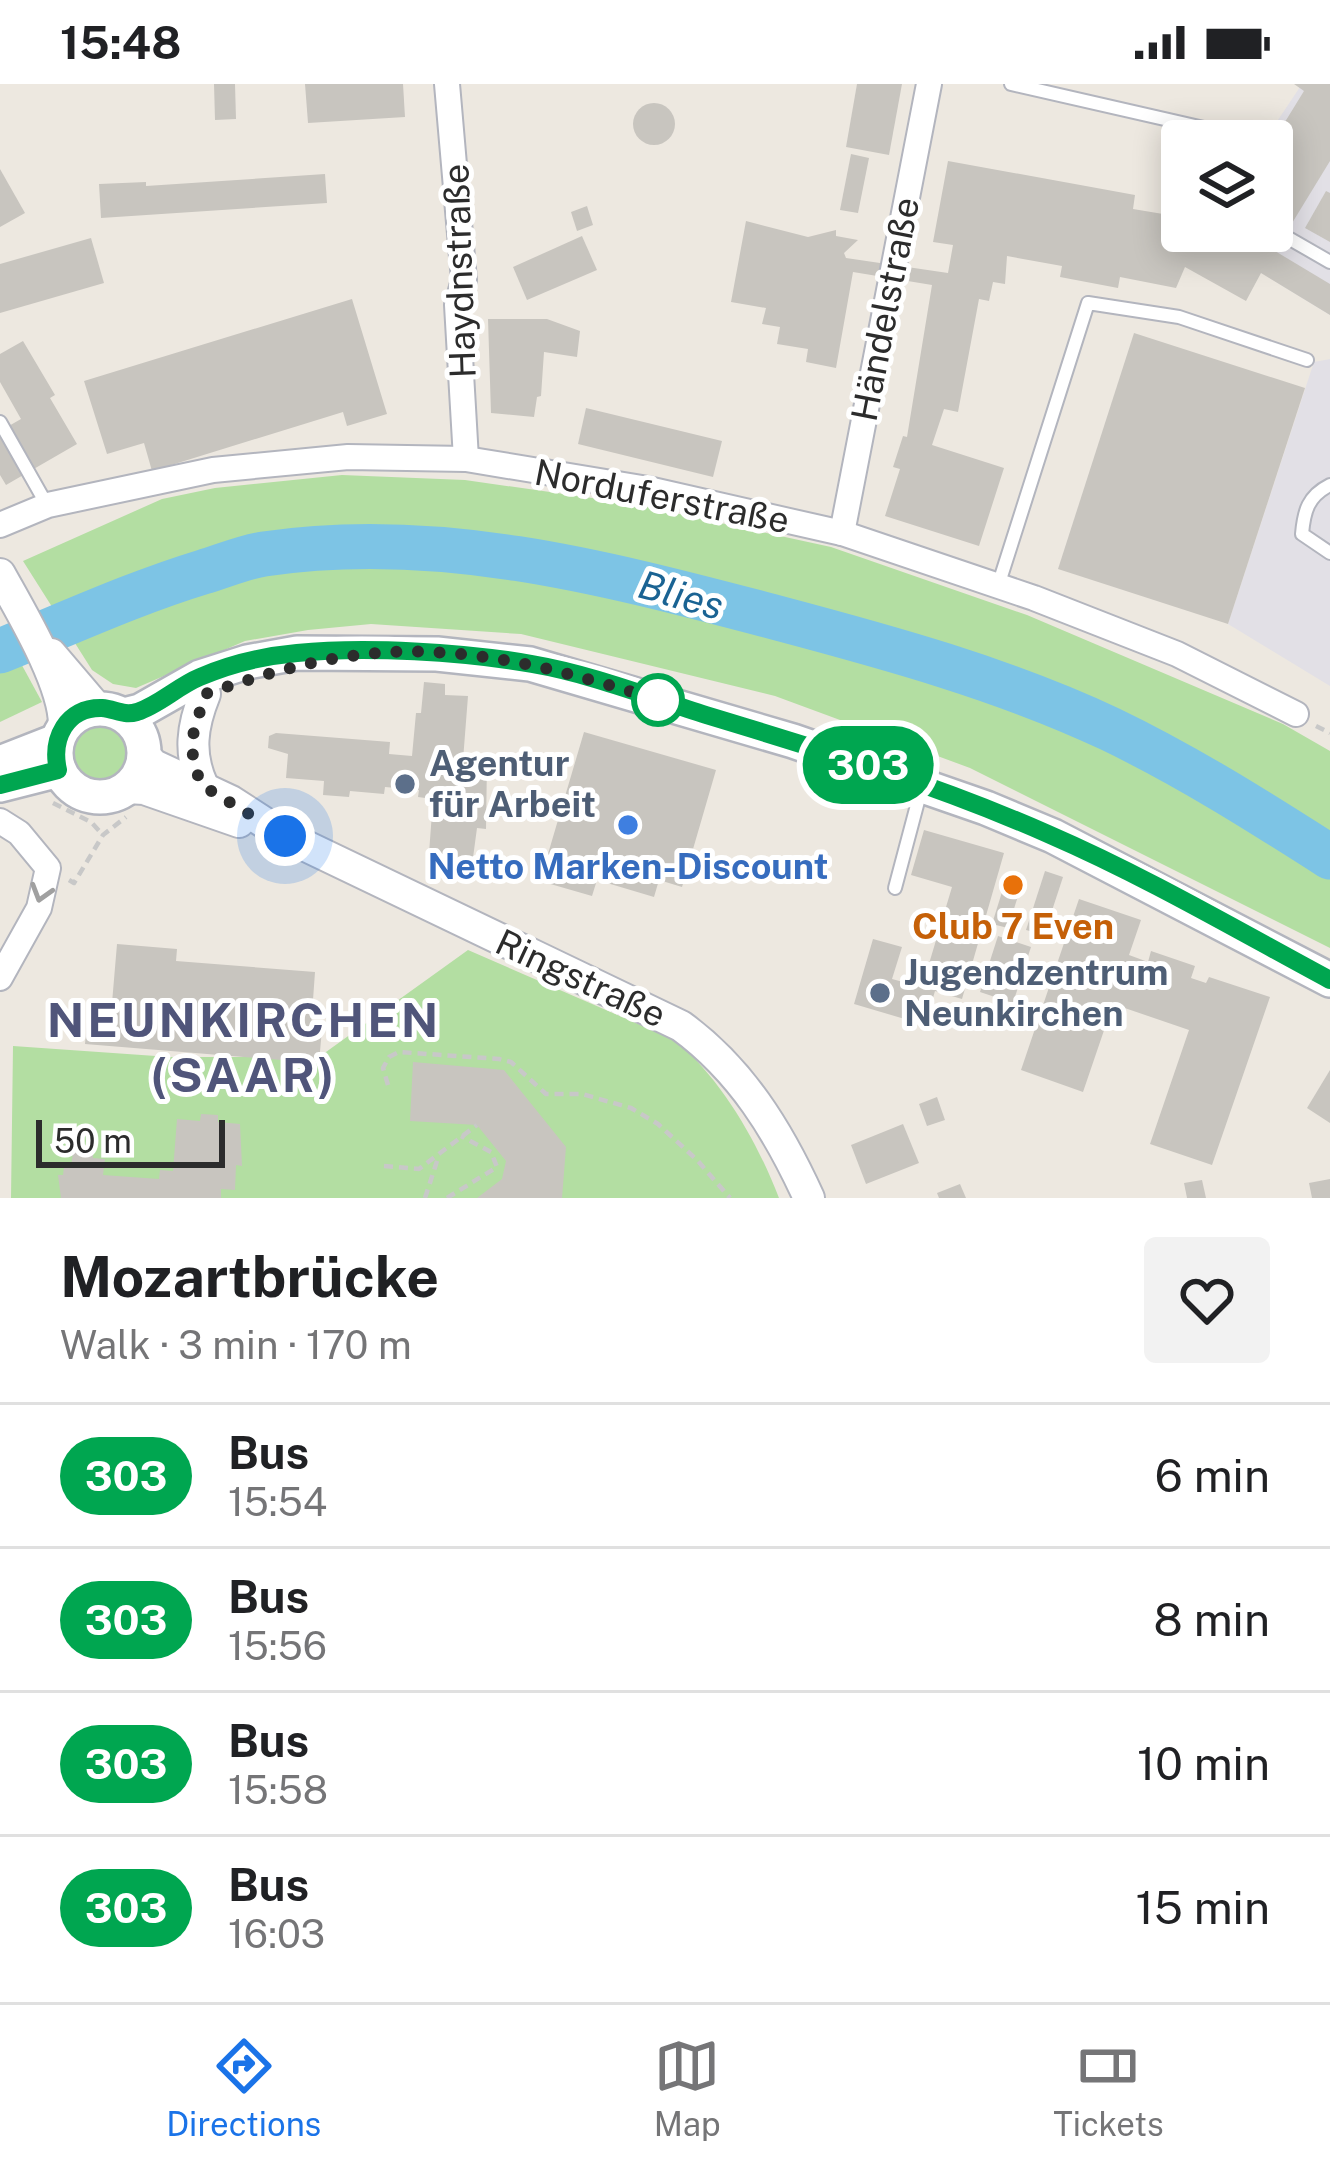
<!DOCTYPE html>
<html lang="en">
<head>
<meta charset="utf-8">
<style>
  :root { --surface:#fff; --page:#f2f2f2; --text:#202124; --muted:#757577; --line:#e0e0e0; --accent:#1a73e8 }
  body { margin:0; font-family:"Public Sans",sans-serif; background:var(--page); color:var(--text); height:100vh; display:flex; flex-direction:column; font-size:45px; white-space:nowrap }
  * { box-sizing:border-box; margin:0 }
  p { font-size:39px; color:var(--muted) }
  .icon { flex:none; width:66px; height:66px; fill:none; stroke:currentColor; stroke-width:2; stroke-linecap:round; stroke-linejoin:round }
  .map { position:relative; height:1114px; overflow:hidden }
  .panel { display:flex; flex-direction:column; background:var(--surface); flex:1 }
  .panel>* { flex:none }
  .badge { padding:0 24px; border-radius:39px; font-size:42px; line-height:78px }
  .fabs { position:absolute; left:1161px; top:36px; display:grid; gap:24px }
  .fabs a { display:grid; place-items:center; width:132px; height:132px; border-radius:12px; background:var(--surface); box-shadow:0 6px 30px #0003; font-size:60px }
  .scale { position:absolute; left:36px; bottom:30px; width:189px; box-sizing:border-box; padding-left:12px; border:6px solid #2c2c2c; border-top:0; font-size:33px; line-height:42px; white-space:nowrap; color:#2c2c2c; -webkit-text-stroke:9px #fff; paint-order:stroke }
  .you { position:absolute; width:60px; height:60px; margin:-30px; border:9px solid #fff; border-radius:50%; background:#1a73e8; box-shadow:0 0 0 18px #1a73e833 }
  .map>.badge { position:absolute; translate:-50% -50%; box-shadow:0 0 0 6px #fff }
  .round { display:grid; place-items:center; flex:none; width:126px; height:126px; border-radius:12px; background:var(--page) }
  .headline { display:flex; align-items:center; justify-content:space-between; height:204px; padding:0 60px }
  h1 { font-size:57px; font-weight:700; line-height:90px }
  ul { padding:0; list-style:none }
  li { display:flex; align-items:center; gap:36px; height:144px; padding:0 60px; border-top:3px solid var(--line) }
  li div { flex:1 }
  li b { display:block; font-size:45px }
  li em { font-style:normal }
  li .badge { min-width:132px; font-weight:700; text-align:center }
  .status { display:flex; justify-content:space-between; align-items:center; height:84px; padding:0 60px; background:var(--surface); direction:ltr }
  .status svg { height:33px; fill:currentColor }
  .dock { display:flex; justify-content:space-around; align-items:center; height:168px; border-top:3px solid var(--line); background:var(--surface); font-size:33px; color:var(--muted) }
  .dock a { display:grid; justify-items:center; gap:6px }
  .dock .current { color:var(--accent) }
  .map>svg:first-child { display:block }
  .industrial { fill:#e2e0e6 }
  .green { fill:#b3dea2 }
  .lines { fill:none; stroke-linecap:round; stroke-linejoin:round }
  .river { stroke:#7dc4e5; stroke-width:45 }
  .building { fill:#c8c5bf }
  .service-casing { stroke:#b3b5be; stroke-width:16 }
  .minor-casing { stroke:#b3b5be; stroke-width:28 }
  .tertiary-casing { stroke:#b3b5be; stroke-width:34 }
  .secondary-casing { stroke:#b3b5be; stroke-width:38 }
  .path { stroke:#c8c8c8; stroke-width:4.5; stroke-dasharray:9 6; stroke-linecap:butt }
  .service { stroke:#fff; stroke-width:12 }
  .minor { stroke:#fff; stroke-width:24 }
  .tertiary { stroke:#fff; stroke-width:30 }
  .secondary { stroke:#fff; stroke-width:33 }
  .oneway { stroke:#a0a0a0 }
  .line-casing { stroke:#fff; stroke-width:27 }
  .line { stroke:#00a650; stroke-width:18 }
  .walk { stroke:#2c2c2c; stroke-width:12; stroke-dasharray:0 21.6 }
  .stop-dot { fill:#fff; stroke:#00a650; stroke-width:6 }
  .service-dot { fill:#5c6f8a; stroke:#fff; stroke-width:4.5 }
  .shop-dot { fill:#3f7fe0; stroke:#fff; stroke-width:4.5 }
  .food-dot { fill:#e8710a; stroke:#fff; stroke-width:4.5 }
  .labels { text-anchor:middle; stroke-width:10; stroke-linejoin:round; paint-order:stroke }
  .street-label { font-size:36px; fill:#2c2c2c; stroke:#fff }
  .service-label { font-size:36px; font-weight:bold; fill:#4e5e75; stroke:#fff; text-anchor:start }
  .shop-label { font-size:36px; font-weight:bold; fill:#366cbe; stroke:#fff }
  .food-label { font-size:36px; font-weight:bold; fill:#c56008; stroke:#fff }
  .water-label { font-size:39px; font-style:italic; fill:#1a6393; stroke:#fff }
  .district-label { font-size:48px; font-weight:bold; letter-spacing:3px; fill:#50557a; stroke:#fff }
</style>
</head>
<body>
<div class="status"><b>15:48</b><svg viewBox="0 0 49 12"><path d="M0 12V9h3v3zM5 12V6h3v6zM10 12V3h3v9zM15 12V0h3v12zM26 1h20v11H26zM47 4h2v5h-2z"/></svg></div>
<div class="map">
<svg width="1330" height="1114" viewBox="0 0 1330 1114">
  <rect width="100%" height="100%" fill="#ede8e0"/>
  <g class="industrial">
    <polygon points="1302,0 1330,0 1330,231 1203,153 1207,147 1272,147 1272,57 1264,57"/>
    <polygon points="1330,275 1330,602 1228,540 1314,278"/>
  </g>
  <g class="green">
    <polygon points="342,391 465,396 634,420 831,463 1027,531 1283,640 1330,667 1330,864 970,684 775,612 521,550 371,540 308,546 245,557 136,604 113,600 92,586 23,477 162,415 215,404"/>
    <polygon points="18,574 42,618 0,638 0,582"/>
    <circle cx="100" cy="668" r="31"/>
    <path d="M468,866L675,956C722,996 757,1057 779,1114H11L13,962L170,973H319Z"/>
  </g>
  <g class="lines">
    <path class="river" d="M0,567C67,540 134,509 203,488C223,482 244,473 264,470C439,444 606,489 774,533C887,563 1004,595 1110,645C1187,682 1258,727 1330,773"/>
  </g>
  <g class="building">
    <polygon points="214,0 235,0 236,35 215,36"/>
    <polygon points="305,0 403,0 405,33 308,39"/>
    <polygon points="857,0 902,0 889,71 846,63"/>
    <polygon points="1294,0 1330,0 1330,77 1275,167 1330,200 1330,231 1261,189 1246,217 1185,183 1176,204 1120,193 1118,204 1060,193 1062,182 1007,172 1005,200 993,198 989,217 979,215 958,328 944,325 932,361 1004,384 979,462 885,432 900,385 893,383 903,352 907,353 932,201 853,188 836,284 806,278 808,265 777,260 780,243 762,240 766,224 731,218 746,137 808,153 836,146 836,152 858,156 844,169 846,174 948,189 953,161 933,158 948,77 1135,111 1133,125 1169,131 1182,140 1182,147 1193,147 1211,158 1217,147 1272,147 1272,59 1304,7"/>
    <circle cx="654" cy="40" r="21"/>
    <polygon points="851,70 869,74 858,129 840,126"/>
    <polygon points="0,85 25,129 0,143"/>
    <polygon points="325,90 327,119 101,134 99,100 146,98 146,102"/>
    <polygon points="1326,107 1330,109 1330,158 1305,144"/>
    <polygon points="587,122 593,141 577,147 571,128"/>
    <polygon points="582,152 597,186 527,216 513,183"/>
    <polygon points="91,154 104,199 0,229 0,180"/>
    <polygon points="352,215 387,330 347,342 343,328 152,387 144,359 107,370 84,297"/>
    <polygon points="488,235 547,235 580,247 577,273 544,268 541,312 537,313 534,333 491,329"/>
    <polygon points="1134,249 1305,304 1228,540 1058,485"/>
    <polygon points="23,257 55,311 50,314 77,360 6,401 0,391 0,347 21,335 0,298 0,270"/>
    <polygon points="586,324 722,357 713,393 578,360"/>
    <polygon points="424,598 445,600 445,611 468,612 463,676 487,677 486,745 477,744 470,796 451,795 452,785 428,783 433,715 418,713 419,706 385,703 384,710 350,707 349,713 323,711 324,697 286,694 288,670 268,664 269,652 276,649 390,658 389,670 412,672 416,629 421,629"/>
    <polygon points="584,648 716,686 682,803 659,796 654,813 597,796 592,812 540,797"/>
    <polygon points="924,746 1004,769 962,915 935,907 925,941 854,920 873,855 902,863 892,895 922,903 952,803 911,791"/>
    <polygon points="1045,787 1063,793 1044,851 1026,846"/>
    <polygon points="1007,792 1023,796 1008,844 992,840"/>
    <polygon points="1079,815 1141,836 1129,871 1148,878 1151,867 1195,882 1191,894 1206,899 1209,893 1270,913 1212,1081 1150,1060 1189,946 1113,920 1083,1008 1021,986"/>
    <polygon points="998,852 1031,863 1013,919 980,908"/>
    <polygon points="117,860 177,865 176,877 315,888 311,944 322,945 319,979 85,960 89,917 112,919"/>
    <polygon points="413,978 504,986 566,1063 562,1114 477,1114 502,1095 506,1077 477,1041 410,1037"/>
    <polygon points="1330,986 1330,1039 1307,1024"/>
    <polygon points="937,1013 945,1036 927,1042 919,1020"/>
    <polygon points="201,1030 218,1031 218,1038 240,1040 242,1082 236,1081 235,1106 221,1105 221,1114 61,1114 58,1091 63,1091 64,1083 71,1084 73,1067 93,1068 93,1074 105,1075 103,1091 159,1095 160,1086 173,1087 177,1035 200,1037"/>
    <polygon points="903,1040 919,1079 866,1100 851,1061"/>
    <polygon points="1330,1095 1330,1114 1312,1114 1309,1099"/>
    <polygon points="1202,1096 1206,1114 1187,1114 1184,1099"/>
    <polygon points="960,1100 966,1114 939,1114 937,1109"/>
  </g>
  <g class="lines">
    <g class="service-casing">
      <g id="service">
        <polyline points="1011,0 1217,47"/>
        <polyline points="1290,155 1330,178"/>
        <polyline points="0,338 47,421"/>
        <path d="M1330,401C1308,412 1304,427 1302,450L1330,469"/>
        <polyline points="998,502 1088,219 1179,233 1307,276"/>
        <polyline points="895,804 921,706"/>
      </g>
    </g>
    <g class="minor-casing">
      <g id="minor">
        <polyline points="447,0 464,196 457,221 466,375"/>
        <polyline points="0,441 48,421 213,386 348,373 466,375 648,405 842,449 1034,514 1177,570 1296,630"/>
        <polyline points="842,449 929,0"/>
        <polyline points="0,737 19,749 48,784 39,824 0,894"/>
      </g>
    </g>
    <g class="tertiary-casing">
      <g id="tertiary">
        <path d="M0,490C21,528 64,599 64,641"/>
        <polyline points="51,570 97,624"/>
        <path d="M144,671L154,681L231,717L285,752L681,942C741,986 778,1046 809,1114"/>
        <path d="M203,702C188,670 192,642 205,610"/>
        <polyline points="127,704 144,705 239,738"/>
      </g>
    </g>
    <g class="secondary-casing">
      <g id="secondary">
        <circle cx="100" cy="669" r="44"/>
        <polyline points="124,631 140,627 200,593 247,578 297,569 437,570 530,580 793,657 986,724 1053,752 1330,896"/>
        <polyline points="0,679 56,657"/>
        <polyline points="0,701 59,686"/>
      </g>
    </g>
    <g class="path">
      <polyline points="1316,642 1330,649"/>
      <polyline points="53,719 91,738 103,751"/>
      <polyline points="69,796 74,799 103,751 126,733"/>
      <polyline points="388,1001 383,984 389,973 399,968 499,975 511,978 546,1010 582,1010 631,1024 658,1040 697,1076 730,1114"/>
      <polyline points="384,1082 419,1085 477,1041"/>
      <polyline points="425,1114 438,1074"/>
      <polyline points="447,1114 497,1083 491,1068 461,1052"/>
    </g>
    <use href="#service" class="service"/>
    <use href="#minor" class="minor"/>
    <use href="#tertiary" class="tertiary"/>
    <use href="#secondary" class="secondary"/>
  </g>
  <defs><path id="oneway-chevron" d="M-2-3.5L2.5 0L-2 3.5" fill="none" stroke-width="1.6" stroke-linecap="round" stroke-linejoin="round" transform="scale(3)"/></defs>
  <use class="oneway" href="#oneway-chevron" transform="translate(41 809) rotate(107)"/>
  <g class="lines">
    <g class="line-casing">
      <path id="line" d="M0,701L58,686C51,655 66,623 102,624C115,625 123,632 137,628C159,621 178,602 200,593C230,580 264,572 297,569C365,562 464,568 532,580C591,590 649,613 706,631C822,666 937,701 1048,750C1145,792 1237,846 1330,896"/>
    </g>
    <use href="#line" class="line"/>
    <path class="walk" d="M285,752L203,702L195,685L191,658L205,610C258,592 311,576 367,570C465,559 566,587 658,616"/>
  </g>
  <circle class="stop-dot" cx="658" cy="616" r="24"/>
  <g class="service-dot">
    <circle cx="405" cy="700" r="12"/>
    <circle cx="880" cy="909" r="12"/>
  </g>
  <circle class="shop-dot" cx="628" cy="741" r="12"/>
  <circle class="food-dot" cx="1013" cy="801" r="12"/>
  <g class="labels">
    <g class="street-label">
      <text transform="translate(459 187) rotate(-92)" y="13">Haydnstraße</text>
      <text transform="translate(885 225) rotate(-79)" y="13">Händelstraße</text>
      <text transform="translate(662 412) rotate(11)" y="13">Norduferstraße</text>
      <text transform="translate(581 894) rotate(25)" y="13">Ringstraße</text>
    </g>
    <g class="service-label">
      <text x="429" y="692">Agentur<tspan x="429" dy="41">für Arbeit</tspan></text>
      <text x="904" y="901">Jugendzentrum<tspan x="904" dy="41">Neunkirchen</tspan></text>
    </g>
    <g class="shop-label">
      <text x="628" y="795">Netto Marken-Discount</text>
    </g>
    <g class="food-label">
      <text x="1013" y="855">Club 7 Even</text>
    </g>
    <g class="water-label">
      <text transform="translate(681 511) rotate(16)" y="14">Blies</text>
    </g>
    <g class="district-label">
      <text x="244" y="953">NEUNKIRCHEN<tspan x="244" dy="55">(SAAR)</tspan></text>
    </g>
  </g>
</svg>
<div class="fabs">
<a><svg class="icon" aria-label="layers" viewBox="0 0 24 24"><path d="M12 4l9 5-9 5-9-5zM3 14l9 5 9-5"/></svg></a>
</div>
<div class="scale">50 m</div>
<div class="you" style="left:285px;top:752px"></div>
<b class="badge" style="left:868px;top:681px;background:#00a650;color:#fff">303</b>
</div>
<section class="panel">
<div class="headline"><div><h1>Mozartbrücke</h1><p>Walk · 3 min · 170 m</p></div><a class="round"><svg class="icon" aria-label="heart" viewBox="0 0 24 24"><path d="M12 20l-8-8c-3-5 5-10 8-4 3-6 11-1 8 4z"/></svg></a></div>
<ul>
<li><span class="badge" style="background:#00a650;color:#fff">303</span><div><b>Bus</b><p>15:54</p></div><em>6 min</em></li>
<li><span class="badge" style="background:#00a650;color:#fff">303</span><div><b>Bus</b><p>15:56</p></div><em>8 min</em></li>
<li><span class="badge" style="background:#00a650;color:#fff">303</span><div><b>Bus</b><p>15:58</p></div><em>10 min</em></li>
<li><span class="badge" style="background:#00a650;color:#fff">303</span><div><b>Bus</b><p>16:03</p></div><em>15 min</em></li>
</ul>
</section>
<nav class="dock">
<a class="current"><svg class="icon" aria-label="directions" viewBox="0 0 24 24"><path d="M12 3l9 9-9 9-9-9zM9 14v-3h6M13 9l2 2-2 2"/></svg>Directions</a>
<a><svg class="icon" aria-label="map" viewBox="0 0 24 24"><path d="M3 6l6-2 6 2 6-2v14l-6 2-6-2-6 2zM9 4v14M15 6v14"/></svg>Map</a>
<a><svg class="icon" aria-label="tickets" viewBox="0 0 24 24"><path d="M3 7h18v10H3zM15 7v10"/></svg>Tickets</a>
</nav>
</body>
</html>
